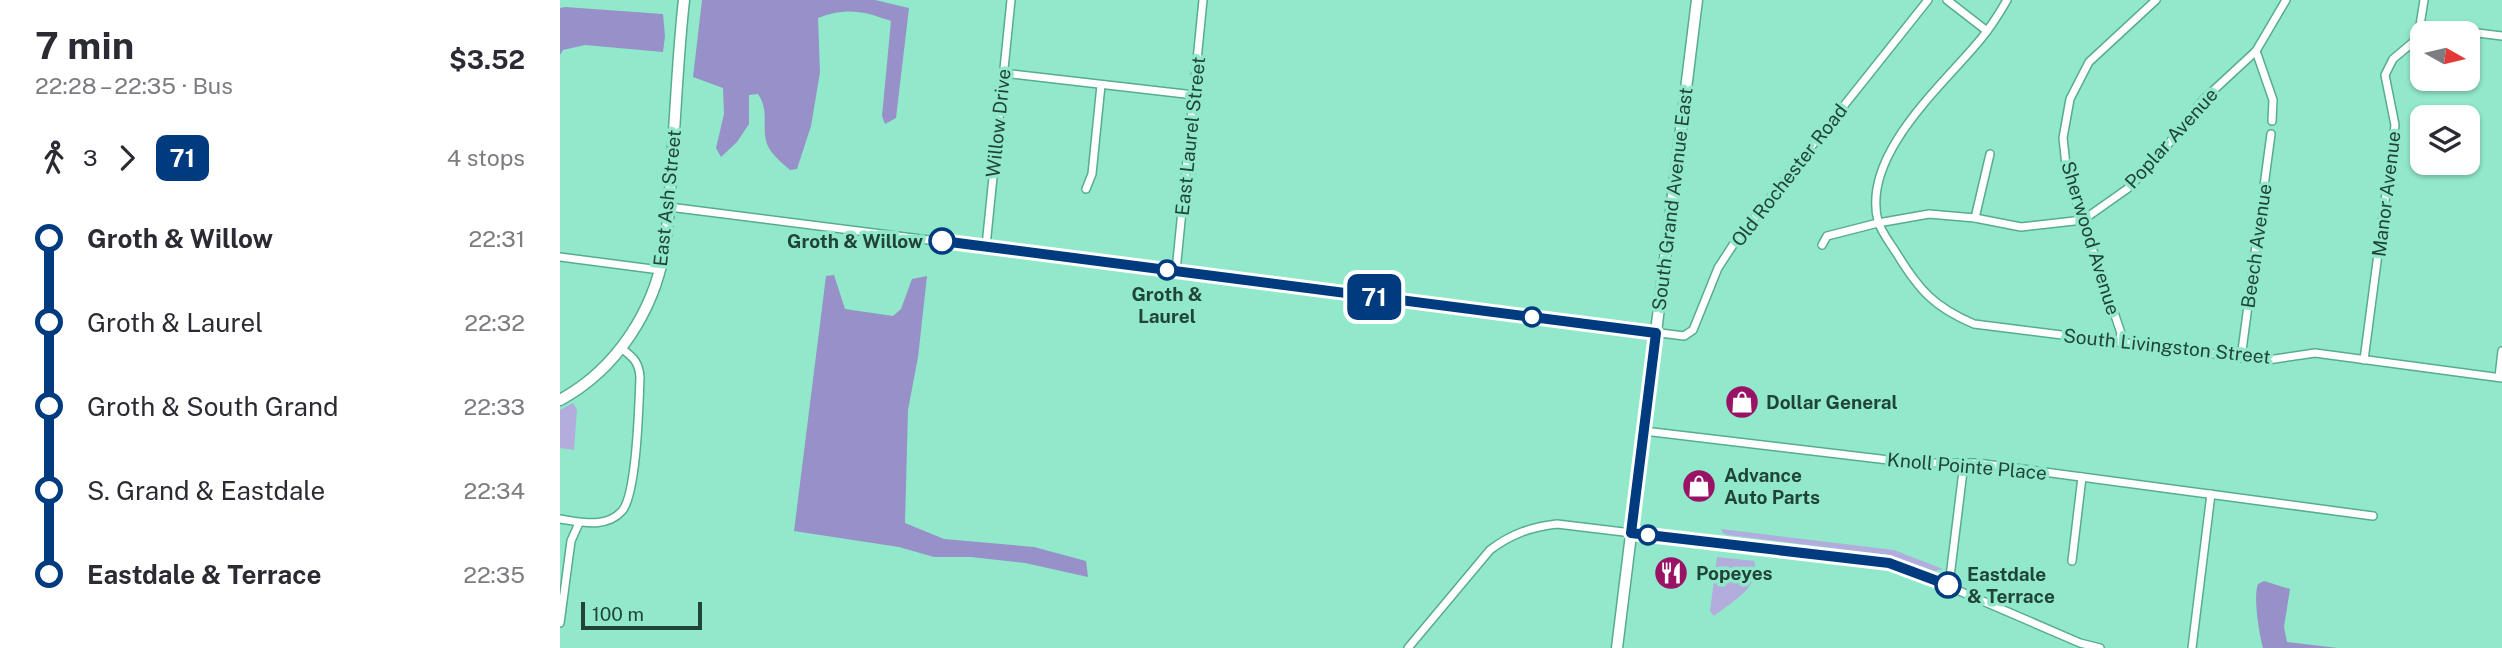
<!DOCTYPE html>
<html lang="en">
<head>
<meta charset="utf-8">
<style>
  :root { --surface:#fff; --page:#f2f2f3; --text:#2b2b33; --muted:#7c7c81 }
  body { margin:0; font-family:"Public Sans",sans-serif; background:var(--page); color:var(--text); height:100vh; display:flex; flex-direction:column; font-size:26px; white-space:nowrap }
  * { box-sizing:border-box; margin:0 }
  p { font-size:23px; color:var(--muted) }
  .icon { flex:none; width:38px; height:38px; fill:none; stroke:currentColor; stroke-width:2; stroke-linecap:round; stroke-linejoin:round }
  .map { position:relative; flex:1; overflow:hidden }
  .sheet { display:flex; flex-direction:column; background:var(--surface); width:560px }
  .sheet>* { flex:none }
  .badge { padding:0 14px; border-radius:10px; font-size:24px; line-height:46px }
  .needle { width:46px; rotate:98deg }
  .controls { position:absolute; left:1850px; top:21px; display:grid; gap:14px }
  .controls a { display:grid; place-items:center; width:70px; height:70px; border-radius:14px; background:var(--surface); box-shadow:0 2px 5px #0004; font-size:35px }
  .scale { position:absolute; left:21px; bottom:18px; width:121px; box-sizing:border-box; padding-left:7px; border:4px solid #204438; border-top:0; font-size:19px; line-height:24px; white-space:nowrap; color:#204438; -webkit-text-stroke:5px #92e8ca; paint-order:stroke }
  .map>.badge { position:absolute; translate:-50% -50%; box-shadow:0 0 0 4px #fff }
  .legs { display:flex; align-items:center; gap:10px; height:77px; padding:0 35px; font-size:23px }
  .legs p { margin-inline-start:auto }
  .head { display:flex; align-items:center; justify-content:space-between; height:119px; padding:0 35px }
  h1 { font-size:38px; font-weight:700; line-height:52px }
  ul { padding:0 35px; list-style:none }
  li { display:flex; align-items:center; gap:24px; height:84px; font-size:26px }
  li i { display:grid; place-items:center; width:10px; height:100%; margin:0 9px; background:currentColor }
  li i::after { content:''; width:18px; height:18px; margin:-9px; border:5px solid; border-radius:50%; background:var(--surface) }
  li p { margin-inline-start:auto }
  li:first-child i { background:linear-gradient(#0000 50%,currentColor 0) }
  li:last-child i { background:linear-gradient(currentColor 50%,#0000 0) }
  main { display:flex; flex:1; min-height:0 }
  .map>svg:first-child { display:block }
  .green { fill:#b2addd }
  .forest { fill:#9790c9 }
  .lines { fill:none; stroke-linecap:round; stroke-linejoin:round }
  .street-casing { stroke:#57ac90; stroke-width:10 }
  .secondary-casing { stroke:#57ac90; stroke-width:13 }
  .street { stroke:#fff; stroke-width:7 }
  .secondary { stroke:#fff; stroke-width:10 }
  .line-1-casing { stroke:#fff; stroke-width:16 }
  .line-1 { stroke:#003b80; stroke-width:10 }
  .stop-1-dot { fill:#fff; stroke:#003b80; stroke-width:3.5 }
  .labels { text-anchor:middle; stroke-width:7; stroke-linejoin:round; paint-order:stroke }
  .street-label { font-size:19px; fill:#204438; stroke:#92e8ca }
  .stop-label { font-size:19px; font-weight:bold; fill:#204438; stroke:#92e8ca; text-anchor:end }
  .poi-label { font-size:19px; font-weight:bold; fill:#204438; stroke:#92e8ca; text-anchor:start }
</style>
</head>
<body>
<main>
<section class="sheet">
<div class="head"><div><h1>7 min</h1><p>22:28 – 22:35 · Bus</p></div><b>$3.52</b></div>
<div class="legs"><svg class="icon" aria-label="walk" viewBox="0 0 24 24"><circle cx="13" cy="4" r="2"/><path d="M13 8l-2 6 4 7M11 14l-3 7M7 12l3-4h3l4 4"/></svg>3<svg class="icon" aria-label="forward" viewBox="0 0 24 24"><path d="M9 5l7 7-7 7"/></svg><b class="badge" style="background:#003b80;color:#fff">71</b><p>4 stops</p></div>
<ul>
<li><i style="color:#003b80"></i><b>Groth &amp; Willow</b><p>22:31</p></li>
<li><i style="color:#003b80"></i><span>Groth &amp; Laurel</span><p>22:32</p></li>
<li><i style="color:#003b80"></i><span>Groth &amp; South Grand</span><p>22:33</p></li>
<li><i style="color:#003b80"></i><span>S. Grand &amp; Eastdale</span><p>22:34</p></li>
<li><i style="color:#003b80"></i><b>Eastdale &amp; Terrace</b><p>22:35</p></li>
</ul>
</section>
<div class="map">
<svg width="1942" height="648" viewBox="0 0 1942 648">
  <rect width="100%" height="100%" fill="#92e8ca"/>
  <g class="green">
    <polygon points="13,403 17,410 14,450 0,448 0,410"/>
    <polygon points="1161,529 1334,550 1383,569 1375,571 1329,555 1168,535 1163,533"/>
    <path d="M1157,557L1194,561C1202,587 1171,602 1154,616L1150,611Z"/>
  </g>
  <g class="forest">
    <path d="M142,0H315L349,8L336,118L325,124L322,116L331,21C304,11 286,7 258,18L260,72L251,126L237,169L230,170C221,162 211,154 207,144C201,126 210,112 198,94L189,95V124L177,142L161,157L156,148L164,114L163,88L133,77Z"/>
    <polygon points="5,7 103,14 105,36 103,52 25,45 3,50 0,55 0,8"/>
    <polygon points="274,275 285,309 333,316 341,309 352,279 367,276 358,357 348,410 345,523 384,539 474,547 526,561 528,577 465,563 411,557 374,557 339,547 234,531 266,276"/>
    <path d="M1704,581L1730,589L1724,627L1727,642L1778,648H1703C1699,633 1693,597 1698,584Z"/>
  </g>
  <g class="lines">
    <g class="street-casing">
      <g id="street">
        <polyline points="1387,0 1427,31"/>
        <path d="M1447,0C1439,14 1430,28 1420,40C1383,85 1301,155 1318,221C1321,232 1331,244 1337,254C1359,290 1374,307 1414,324L1670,356L1708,360L1755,353L1942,378"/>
        <polyline points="1861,26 1942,36"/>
        <polyline points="1696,51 1713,100 1712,121"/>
        <polyline points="443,73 634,95"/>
        <polyline points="526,189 532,174 541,85"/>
        <polyline points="109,207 1124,336 1133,330 1158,268 1173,245 1368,0"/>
        <polyline points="1415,218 1430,154"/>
        <polyline points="1262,245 1267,236 1318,223 1369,214 1415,218 1461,227 1523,220 1567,189 1595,161 1643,100 1696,51 1726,0"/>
        <polyline points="426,246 451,0"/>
        <polyline points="0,257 100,270"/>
        <polyline points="616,271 643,0"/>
        <polyline points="1559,342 1561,333 1507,174 1503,138 1510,99 1529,62 1596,0"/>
        <polyline points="1681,358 1711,134"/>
        <polyline points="1804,360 1835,125 1825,75 1833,59 1858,38 1864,0"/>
        <polyline points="1939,377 1942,351"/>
        <polyline points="1084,431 1354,463 1417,463 1813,516"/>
        <path d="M0,519C20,522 46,529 62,511C77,494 79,403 80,377C79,362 73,357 61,348"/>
        <polyline points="1512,561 1522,477"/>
        <polyline points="1389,585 1404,463"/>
        <polyline points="0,623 11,541 19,523"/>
        <path d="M848,648L930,550C951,534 971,527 997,524L1339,565L1520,643L1540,648"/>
        <polyline points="1632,648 1651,494"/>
      </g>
    </g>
    <g class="secondary-casing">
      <g id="secondary">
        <path d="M0,400C57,369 95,310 105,246C109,218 110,189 112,161C116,107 118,53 124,0"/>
        <polyline points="1057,648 1137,0"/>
      </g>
    </g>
    <use href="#street" class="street"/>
    <use href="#secondary" class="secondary"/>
  </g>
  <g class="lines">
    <g class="line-1-casing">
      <polyline id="line-1" points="382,241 1096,333 1071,533 1329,563 1388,585"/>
    </g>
    <use href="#line-1" class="line-1"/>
  </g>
  <defs>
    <g id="shop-disc" transform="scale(1.75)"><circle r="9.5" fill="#991266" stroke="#92e8ca"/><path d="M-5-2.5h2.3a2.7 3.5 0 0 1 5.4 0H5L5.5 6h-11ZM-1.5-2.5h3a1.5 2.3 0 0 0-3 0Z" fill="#fff"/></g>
    <g id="restaurant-disc" transform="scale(1.75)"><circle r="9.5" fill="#991266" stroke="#92e8ca"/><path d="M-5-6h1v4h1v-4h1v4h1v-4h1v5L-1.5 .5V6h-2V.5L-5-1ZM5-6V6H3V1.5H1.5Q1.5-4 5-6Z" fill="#fff"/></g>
  </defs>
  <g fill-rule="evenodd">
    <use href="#shop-disc" x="1182" y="402"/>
    <use href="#shop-disc" x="1139" y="486"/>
    <use href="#restaurant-disc" x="1111" y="573"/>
  </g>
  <g class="stop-1-dot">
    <circle cx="382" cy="241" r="12"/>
    <circle cx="607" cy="270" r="9"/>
    <circle cx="972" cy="317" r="9"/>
    <circle cx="1088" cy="535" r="9"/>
    <circle cx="1388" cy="585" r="12"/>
  </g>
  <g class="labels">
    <g class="street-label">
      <text transform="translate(438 123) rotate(-84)" y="7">Willow Drive</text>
      <text transform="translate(630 136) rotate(-84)" y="7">East Laurel Street</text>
      <text transform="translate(1611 138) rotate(-48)" y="7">Poplar Avenue</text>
      <text transform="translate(1229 175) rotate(-52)" y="7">Old Rochester Road</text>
      <text transform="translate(1826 194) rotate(-83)" y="7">Manor Avenue</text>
      <text transform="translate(107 198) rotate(-84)" y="7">East Ash Street</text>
      <text transform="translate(1112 199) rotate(-83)" y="7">South Grand Avenue East</text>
      <text transform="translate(1531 238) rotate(73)" y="7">Sherwood Avenue</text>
      <text transform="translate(1696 246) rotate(-82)" y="7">Beech Avenue</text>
      <text transform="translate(1607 346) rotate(6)" y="7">South Livingston Street</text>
      <text transform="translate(1407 466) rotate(5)" y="7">Knoll Pointe Place</text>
    </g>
    <g class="stop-label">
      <text x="363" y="248">Groth &amp; Willow</text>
      <text x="607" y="301" text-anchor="middle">Groth &amp;<tspan x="607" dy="22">Laurel</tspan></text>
      <text x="1407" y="581" text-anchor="start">Eastdale<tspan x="1407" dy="22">&amp; Terrace</tspan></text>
    </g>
    <g class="poi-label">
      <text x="1206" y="409">Dollar General</text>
      <text x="1164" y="482">Advance<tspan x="1164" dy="22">Auto Parts</tspan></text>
      <text x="1136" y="580">Popeyes</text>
    </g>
  </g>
</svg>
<div class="controls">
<a><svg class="needle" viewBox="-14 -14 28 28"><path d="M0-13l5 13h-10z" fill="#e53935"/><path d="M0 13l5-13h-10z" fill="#7c7c81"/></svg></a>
<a><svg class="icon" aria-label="layers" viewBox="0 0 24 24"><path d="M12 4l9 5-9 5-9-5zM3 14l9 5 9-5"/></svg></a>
</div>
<div class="scale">100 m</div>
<b class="badge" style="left:814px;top:297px;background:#003b80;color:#fff">71</b>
</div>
</main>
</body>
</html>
